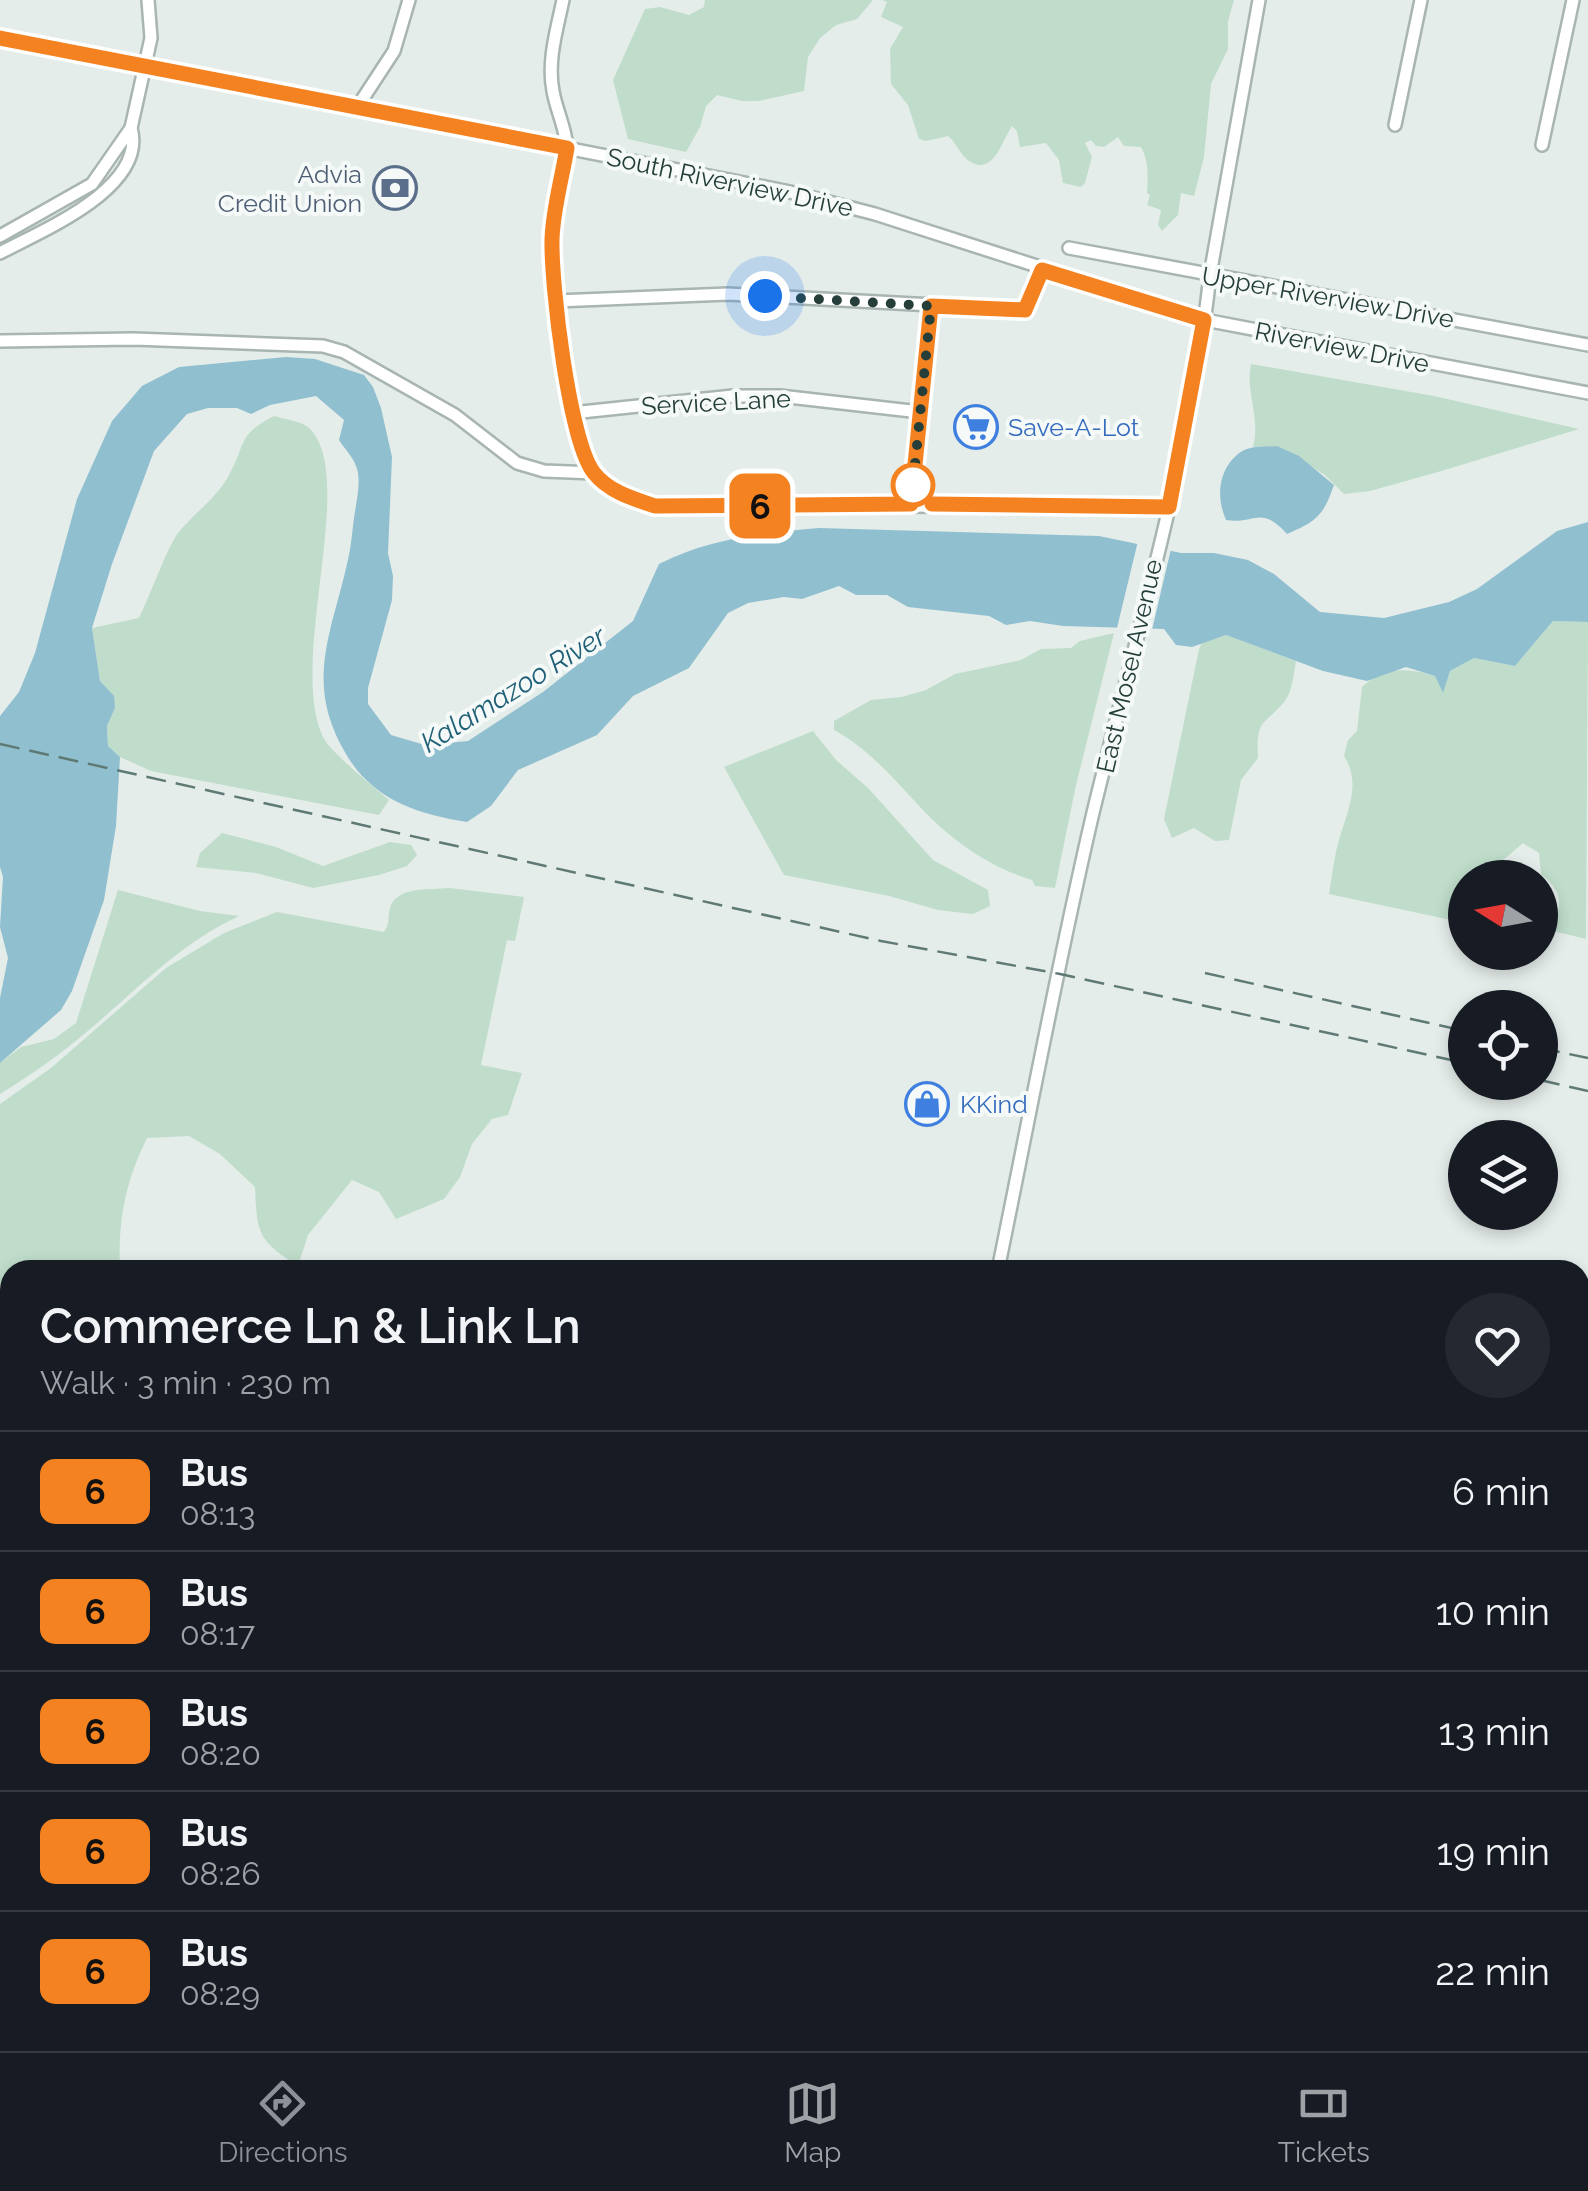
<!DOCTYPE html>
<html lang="en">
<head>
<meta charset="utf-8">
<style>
  :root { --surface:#171b24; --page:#242831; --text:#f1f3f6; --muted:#9ea1a6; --line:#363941; --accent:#8c9099 }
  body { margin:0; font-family:Raleway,sans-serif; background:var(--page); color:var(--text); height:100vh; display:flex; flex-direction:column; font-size:38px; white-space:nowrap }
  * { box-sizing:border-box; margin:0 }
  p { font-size:32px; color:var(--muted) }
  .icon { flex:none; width:55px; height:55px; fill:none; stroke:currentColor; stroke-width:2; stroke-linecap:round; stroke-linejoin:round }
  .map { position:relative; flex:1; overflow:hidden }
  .panel { position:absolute; left:0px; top:1260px; width:1590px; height:792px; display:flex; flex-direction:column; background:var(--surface); border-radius:30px 30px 0 0; box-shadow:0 5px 15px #0003 }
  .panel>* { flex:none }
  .badge { padding:0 20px; border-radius:15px; font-size:35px; line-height:65px }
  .needle { width:65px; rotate:281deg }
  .tools { position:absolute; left:1448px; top:860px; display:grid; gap:20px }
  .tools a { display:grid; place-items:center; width:110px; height:110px; border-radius:50%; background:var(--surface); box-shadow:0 5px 15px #0003; font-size:50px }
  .you { position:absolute; width:50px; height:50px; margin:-25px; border:8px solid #fff; border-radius:50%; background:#1a73e8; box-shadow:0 0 0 15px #1a73e833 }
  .map>.badge { position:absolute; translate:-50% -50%; box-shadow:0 0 0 5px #fff }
  .round { display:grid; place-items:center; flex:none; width:105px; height:105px; border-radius:52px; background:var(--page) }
  .summary { display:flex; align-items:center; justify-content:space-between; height:170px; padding:0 40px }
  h1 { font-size:48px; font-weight:600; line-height:75px }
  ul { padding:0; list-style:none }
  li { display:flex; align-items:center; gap:30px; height:120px; padding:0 40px; border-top:2px solid var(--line) }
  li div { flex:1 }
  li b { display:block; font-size:38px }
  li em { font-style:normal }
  li .badge { min-width:110px; font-weight:700; text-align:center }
  .tabs { display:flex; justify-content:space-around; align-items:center; height:140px; border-top:2px solid var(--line); background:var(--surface); font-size:28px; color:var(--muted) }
  .tabs a { display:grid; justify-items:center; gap:5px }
  .tabs .active { color:var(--accent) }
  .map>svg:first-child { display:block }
  .green { fill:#bfddca }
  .water { fill:#90bfcf }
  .pier { fill:#e5edea }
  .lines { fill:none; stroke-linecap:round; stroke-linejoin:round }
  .minor-casing { stroke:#a8b5b2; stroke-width:16 }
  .minor { stroke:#fff; stroke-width:11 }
  .rail { stroke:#5f7a75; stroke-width:2.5; stroke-dasharray:20 10; stroke-linecap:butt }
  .line-casing { stroke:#fff; stroke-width:22 }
  .line { stroke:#f58220; stroke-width:15 }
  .walk { stroke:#253e3a; stroke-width:10; stroke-dasharray:0 18 }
  .stop-dot { fill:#fff; stroke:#f58220; stroke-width:5 }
  .labels { text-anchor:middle; stroke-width:8; stroke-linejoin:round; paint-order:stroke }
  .service-label { font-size:25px; fill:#4e5e75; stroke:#f5faf8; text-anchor:end }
  .street-label { font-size:25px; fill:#253e3a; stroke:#f5faf8 }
  .shop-label { font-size:25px; fill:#366cbe; stroke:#f5faf8; text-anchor:start }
  .water-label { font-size:28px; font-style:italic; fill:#216178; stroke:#f5faf8 }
</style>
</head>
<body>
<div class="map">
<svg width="1588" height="2051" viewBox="0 0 1588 2051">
  <rect width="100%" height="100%" fill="#e5edea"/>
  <g class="green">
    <polygon points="705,0 873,0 857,19 836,25 820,38 808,57 804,91 759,101 742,101 717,95 706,106 700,127 686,152 628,139 613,80 645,9 660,7 689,15 704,7"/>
    <path d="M882,0H1234L1228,21V49L1211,84L1204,157L1194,196L1181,193L1178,215L1162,231L1158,225L1161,210L1147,205L1150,195L1147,193C1148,177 1149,162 1141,147L1124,146L1118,137L1104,147L1096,146L1091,140L1085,143L1092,157L1085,183L1081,187L1063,183L1059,160L1046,143L1020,147L1017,131L1012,126C1002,141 993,177 969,161C960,155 957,143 948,136L926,141L919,139L908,105L891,84L890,49L903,27L881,17L887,2Z"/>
    <path d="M1251,364L1434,396L1579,429L1438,472L1370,491L1344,494L1325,475L1277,446L1253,447C1261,418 1245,392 1251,364Z"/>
    <path d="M274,416C284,419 301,421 309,428C359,475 287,662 323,737C329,751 375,788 389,800L379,815L151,771L120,757L108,746L107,726L115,708L100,681L92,628L139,618C150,596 166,550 178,533C194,513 217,498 229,475C247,443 236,436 274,416Z"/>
    <path d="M1553,621L1588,622L1586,939L1553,931C1561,903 1565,894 1541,874L1539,853L1523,843L1501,862L1500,877L1465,878V923L1329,894C1332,876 1334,857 1339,840C1347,812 1362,783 1344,756L1348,740L1357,731L1362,687C1384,666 1409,668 1435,676L1443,692L1450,671L1474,658L1515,666Z"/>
    <path d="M1114,633L1076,785L1055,888L1035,886L1032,880C989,867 951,840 921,808C894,779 869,749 834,730V721L871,700L901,697L926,690L955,674L1021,660L1041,649L1071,648L1080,641Z"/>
    <path d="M1226,635L1296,661C1294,673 1292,692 1285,701C1263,727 1256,718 1258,758L1241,780L1229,840L1215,841L1194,828L1172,838L1164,819L1199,649L1202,643Z"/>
    <polygon points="813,731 836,760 868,788 933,860 988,890 990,906 973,914 938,910 889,896 784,875 724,767"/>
    <polygon points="222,833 276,847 323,866 390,842 411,845 417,855 407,866 379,875 313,888 256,873 196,867 200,853"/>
    <path d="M449,888L524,897L515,941L507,940L481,1065L522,1073L508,1115L492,1119L472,1144L460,1177L444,1199L396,1219L379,1192L352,1180L308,1235L298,1266C258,1240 257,1234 255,1187L220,1154L189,1136L147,1138C125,1183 118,1220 120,1270H10V1286L0,1283V1104L51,1068L166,968L224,933L277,912L384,932C391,922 387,918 390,908C396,886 430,890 449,888Z"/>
    <path d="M118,890L200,911L239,916C177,945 135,992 83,1035C57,1057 29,1076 0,1094V1063L21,1047L54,1039L76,1023Z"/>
    <polygon points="0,1755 10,1757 10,2042 72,2043 72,2051 0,2051"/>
    <polygon points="221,2043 221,2042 362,2043 360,2051 220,2051"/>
  </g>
  <g class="water">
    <path d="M286,357L315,359L364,375L373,387L381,408L392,457L388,553L393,576L392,600L368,688V704L391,735L425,745L468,741L543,692L633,621L659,564C710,538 763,533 819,528L1099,536L1181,553H1214L1248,560L1274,574L1320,612L1384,618L1449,602L1477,589L1557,531L1588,522V622L1553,621L1515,666L1474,658L1450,671L1443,693L1435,676L1406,667L1367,681L1323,671L1226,635L1192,647L1176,645L1164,629L1063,626L1030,621L1006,625L989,616L908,607L887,595H856L839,586L802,599L784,597L748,603L728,613L689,668L633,696L597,735L518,770L491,806L467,822C417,814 373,800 346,754C304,684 331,635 347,564C351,549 352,533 354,518C356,503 362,480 356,466C353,457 344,448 339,440L344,420L316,396L270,405L251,414L237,408H208L187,414L154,451L112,564L92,628L100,681L114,696L115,708L107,726L108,746L120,757L116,826L104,900L72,991L61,1010L0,1063V998L8,958L0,927L3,877L0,867V716L19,692L35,653L77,499L112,421L142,386L179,367Z"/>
    <path d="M1277,446L1299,456L1334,485C1323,516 1317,521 1287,534C1260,504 1255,525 1226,520C1216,498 1218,470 1238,454C1248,445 1265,447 1277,446Z"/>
  </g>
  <polygon class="pier" points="1138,541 1171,549 1151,634 1116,632"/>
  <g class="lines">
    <g class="minor-casing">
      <g id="minor">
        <path d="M563,0C557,29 547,61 553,91C556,110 567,131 567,150C566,178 554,206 552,233C550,277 570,441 595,473C609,492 634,499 655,505L1169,507"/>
        <polyline points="0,37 790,192 875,214 1205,320 1588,393"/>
        <polyline points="356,109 394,51 409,0"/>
        <polyline points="1395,125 1421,0"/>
        <polyline points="1542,145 1573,0"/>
        <polyline points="0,236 92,184 131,128"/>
        <polyline points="1069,248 1588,345"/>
        <path d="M0,253C41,231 148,188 131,128L151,38L148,0"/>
        <polyline points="556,301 728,294 1025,310 1043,270"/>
        <polyline points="0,341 134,339 323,346 344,352 455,415 517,463 544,471 595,473"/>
        <polyline points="572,413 733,396 780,396 920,412"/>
        <polyline points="911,504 931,306"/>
        <path d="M998,1270C1029,1119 1057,967 1092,817C1135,638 1190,459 1210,275L1259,0"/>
        <polyline points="0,1469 10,1469"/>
        <polyline points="1580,1518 1588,1519"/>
        <polyline points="0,1737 10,1739"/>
        <polyline points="1580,2039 1588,2041"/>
        <polyline points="829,2051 831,2042"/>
      </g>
    </g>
    <use href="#minor" class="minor"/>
    <g class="rail">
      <polyline points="0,744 881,941 1060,974 1465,1063"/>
      <polyline points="1205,973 1465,1031"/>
      <polyline points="1540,1048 1588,1058"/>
      <polyline points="1540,1080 1588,1091"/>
      <polyline points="0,1502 10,1503"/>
      <polyline points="1580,1607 1588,1608"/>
    </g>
  </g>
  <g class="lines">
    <g class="line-casing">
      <path id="line" d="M0,38L567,148C562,178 553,209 552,239C551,284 569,441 594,473C609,492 634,499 655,506L911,504L931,306L1025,310L1042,270L1204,320L1169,507L932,504"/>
    </g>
    <use href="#line" class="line"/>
    <polyline class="walk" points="765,296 931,306 913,485"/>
  </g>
  <defs>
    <g id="bank-ring" transform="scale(2.25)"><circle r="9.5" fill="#f5faf8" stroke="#5c6f8a" stroke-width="1.5"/><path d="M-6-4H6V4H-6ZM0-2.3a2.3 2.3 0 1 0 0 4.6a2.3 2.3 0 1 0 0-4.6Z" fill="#5c6f8a"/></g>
    <g id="supermarket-ring" transform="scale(2.25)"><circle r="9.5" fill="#f5faf8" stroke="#3f7fe0" stroke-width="1.5"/><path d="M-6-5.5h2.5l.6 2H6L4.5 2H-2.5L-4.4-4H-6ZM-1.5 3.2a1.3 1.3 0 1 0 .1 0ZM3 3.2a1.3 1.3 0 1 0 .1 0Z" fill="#3f7fe0"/></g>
    <g id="shop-ring" transform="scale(2.25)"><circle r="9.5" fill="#f5faf8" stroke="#3f7fe0" stroke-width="1.5"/><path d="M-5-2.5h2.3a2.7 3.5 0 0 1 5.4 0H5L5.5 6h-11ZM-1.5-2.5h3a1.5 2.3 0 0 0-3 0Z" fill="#3f7fe0"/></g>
  </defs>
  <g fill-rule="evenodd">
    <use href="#bank-ring" x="395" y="188"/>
    <use href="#supermarket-ring" x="976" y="427"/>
    <use href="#shop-ring" x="927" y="1104"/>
  </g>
  <circle class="stop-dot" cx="913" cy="485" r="20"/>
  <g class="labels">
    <g class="service-label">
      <text x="362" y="183">Advia<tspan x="362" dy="29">Credit Union</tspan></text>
    </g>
    <g class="street-label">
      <text transform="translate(730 182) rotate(12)" y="9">South Riverview Drive</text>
      <text transform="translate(1328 297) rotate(10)" y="9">Upper Riverview Drive</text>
      <text transform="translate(1342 347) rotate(11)" y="9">Riverview Drive</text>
      <text transform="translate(716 402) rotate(-3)" y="9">Service Lane</text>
      <text transform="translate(1129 666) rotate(-77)" y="9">East Mosel Avenue</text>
    </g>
    <g class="shop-label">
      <text x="1008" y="436">Save-A-Lot</text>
      <text x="960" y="1113">KKind</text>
    </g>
    <g class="water-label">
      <text transform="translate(513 689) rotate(-32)" y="10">Kalamazoo River</text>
    </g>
  </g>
</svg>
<div class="tools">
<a><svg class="needle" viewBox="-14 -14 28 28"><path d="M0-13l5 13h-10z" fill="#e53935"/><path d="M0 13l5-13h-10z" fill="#9ea1a6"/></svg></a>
<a><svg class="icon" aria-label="locate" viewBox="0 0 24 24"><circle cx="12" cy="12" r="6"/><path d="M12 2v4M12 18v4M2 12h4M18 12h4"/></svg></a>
<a><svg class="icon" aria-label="layers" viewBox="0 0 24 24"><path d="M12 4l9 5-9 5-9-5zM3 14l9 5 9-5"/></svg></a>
</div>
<div class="you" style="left:765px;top:296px"></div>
<b class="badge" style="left:760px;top:506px;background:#f58220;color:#111">6</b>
<section class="panel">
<div class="summary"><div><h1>Commerce Ln &amp; Link Ln</h1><p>Walk · 3 min · 230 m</p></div><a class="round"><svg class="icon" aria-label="heart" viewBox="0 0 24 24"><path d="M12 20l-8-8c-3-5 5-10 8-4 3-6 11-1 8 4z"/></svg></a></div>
<ul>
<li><span class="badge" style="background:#f58220;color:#111">6</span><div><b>Bus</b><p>08:13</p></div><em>6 min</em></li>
<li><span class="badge" style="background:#f58220;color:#111">6</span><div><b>Bus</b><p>08:17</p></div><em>10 min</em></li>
<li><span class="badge" style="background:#f58220;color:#111">6</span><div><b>Bus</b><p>08:20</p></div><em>13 min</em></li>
<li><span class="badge" style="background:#f58220;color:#111">6</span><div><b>Bus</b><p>08:26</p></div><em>19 min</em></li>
<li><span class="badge" style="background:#f58220;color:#111">6</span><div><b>Bus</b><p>08:29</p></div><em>22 min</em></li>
</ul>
</section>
</div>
<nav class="tabs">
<a class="active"><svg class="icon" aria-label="directions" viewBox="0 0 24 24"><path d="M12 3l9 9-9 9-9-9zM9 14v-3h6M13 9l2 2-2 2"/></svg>Directions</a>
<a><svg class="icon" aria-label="map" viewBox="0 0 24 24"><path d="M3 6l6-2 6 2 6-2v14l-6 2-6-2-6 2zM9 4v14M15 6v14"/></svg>Map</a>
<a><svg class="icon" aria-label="tickets" viewBox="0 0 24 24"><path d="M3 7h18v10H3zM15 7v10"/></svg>Tickets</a>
</nav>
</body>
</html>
